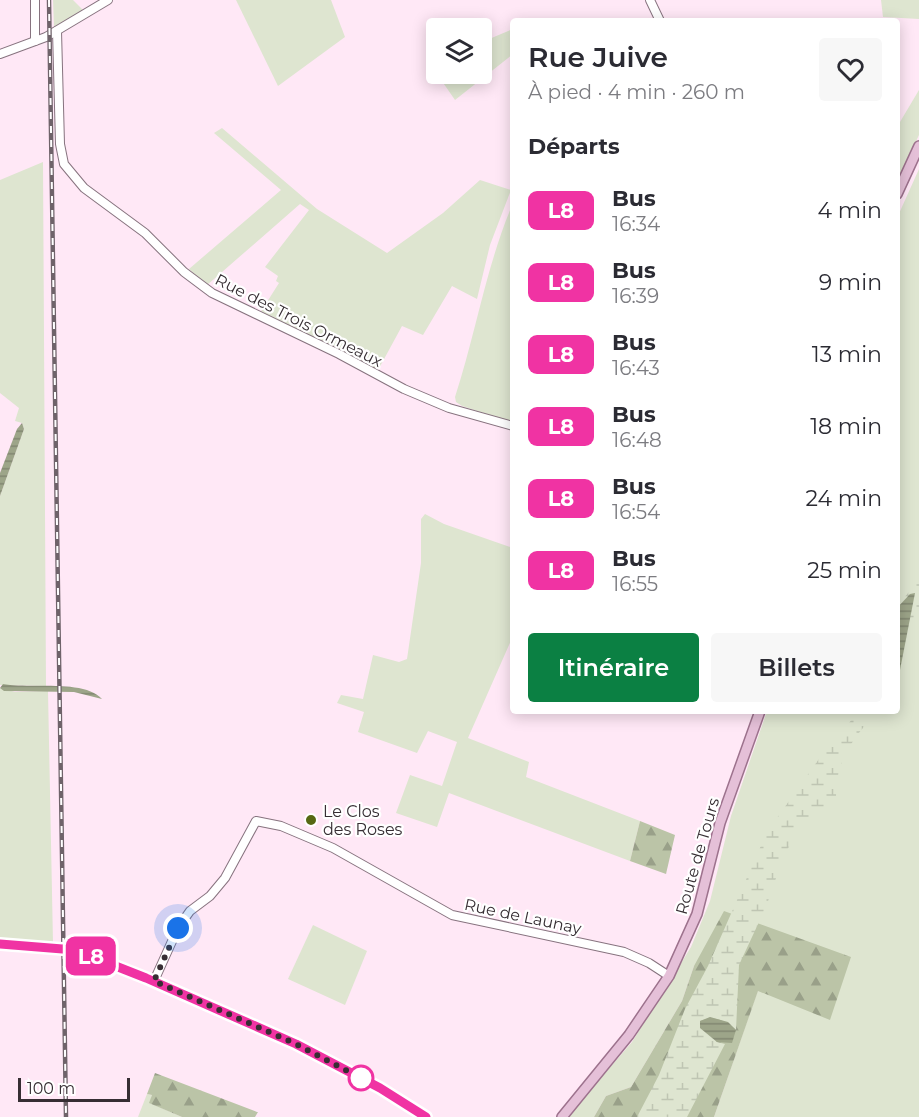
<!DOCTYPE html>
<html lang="fr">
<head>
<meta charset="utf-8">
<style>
  :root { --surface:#fff; --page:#f7f7f7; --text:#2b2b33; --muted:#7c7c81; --accent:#0b8043 }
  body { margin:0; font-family:Montserrat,sans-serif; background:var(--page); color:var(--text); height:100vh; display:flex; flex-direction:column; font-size:22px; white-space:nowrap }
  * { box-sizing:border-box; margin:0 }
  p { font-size:20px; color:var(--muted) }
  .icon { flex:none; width:33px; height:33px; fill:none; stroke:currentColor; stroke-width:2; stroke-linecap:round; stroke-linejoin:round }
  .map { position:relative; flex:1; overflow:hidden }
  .panel { position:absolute; left:510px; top:18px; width:390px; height:696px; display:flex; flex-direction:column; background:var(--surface); border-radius:6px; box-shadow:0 3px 15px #0003 }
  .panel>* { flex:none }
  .badge { padding:0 12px; border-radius:9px; font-size:21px; line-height:39px }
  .buttons { position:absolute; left:426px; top:18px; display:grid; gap:12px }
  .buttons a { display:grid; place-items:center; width:66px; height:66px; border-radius:6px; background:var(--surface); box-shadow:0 3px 15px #0003; font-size:30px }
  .scale { position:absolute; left:18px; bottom:15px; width:112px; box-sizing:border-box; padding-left:6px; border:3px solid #362e33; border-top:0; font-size:16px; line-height:21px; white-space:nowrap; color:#362e33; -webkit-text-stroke:4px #fff; paint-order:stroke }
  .you { position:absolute; width:30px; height:30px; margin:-15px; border:4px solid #fff; border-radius:50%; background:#1a73e8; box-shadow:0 0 0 9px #1a73e833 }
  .map>.badge { position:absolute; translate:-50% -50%; box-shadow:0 0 0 3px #fff }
  h2 { padding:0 18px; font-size:22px; line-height:54px }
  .round { display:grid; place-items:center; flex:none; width:63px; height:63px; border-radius:6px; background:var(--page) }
  .summary { display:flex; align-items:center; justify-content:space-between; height:102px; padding:0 18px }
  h1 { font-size:28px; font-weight:600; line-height:45px }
  .cta { display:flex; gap:12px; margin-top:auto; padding:12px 18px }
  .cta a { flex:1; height:69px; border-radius:6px; background:var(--accent); color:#fff; font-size:24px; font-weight:600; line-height:69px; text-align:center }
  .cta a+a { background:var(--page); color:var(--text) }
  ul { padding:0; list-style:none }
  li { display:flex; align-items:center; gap:18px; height:72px; padding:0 18px }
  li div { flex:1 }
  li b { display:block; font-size:22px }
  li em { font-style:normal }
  li .badge { min-width:66px; font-weight:700; text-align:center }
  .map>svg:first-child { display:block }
  .green { fill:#dee5d0 }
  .forest { fill:url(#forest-firs) }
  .wetland { fill:url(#wetland-marsh) }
  .water { fill:url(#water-rules) }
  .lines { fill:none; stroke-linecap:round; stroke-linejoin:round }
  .minor-casing { stroke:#87737f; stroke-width:10 }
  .major-casing { stroke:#9d728d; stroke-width:12 }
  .minor { stroke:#fff; stroke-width:8 }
  .major { stroke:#e5c0d8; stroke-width:9 }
  .rail-casing { stroke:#6f636a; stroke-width:4.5 }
  .rail { stroke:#fff; stroke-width:2; stroke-dasharray:7; stroke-linecap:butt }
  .line-casing { stroke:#fff; stroke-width:14 }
  .line { stroke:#f033a3; stroke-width:9 }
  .walk { stroke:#362e33; stroke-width:6; stroke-dasharray:0 10.8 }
  .poi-dot { fill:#566813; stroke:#fff; stroke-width:2 }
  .stop-dot { fill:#fff; stroke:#f033a3; stroke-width:3 }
  .labels { text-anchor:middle; stroke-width:4.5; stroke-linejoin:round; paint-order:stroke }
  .street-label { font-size:16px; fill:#362e33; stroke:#fff }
  .poi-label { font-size:16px; fill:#362e33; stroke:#fff; text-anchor:start }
</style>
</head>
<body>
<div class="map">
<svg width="919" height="1117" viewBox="0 0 919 1117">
  <defs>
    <pattern id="forest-firs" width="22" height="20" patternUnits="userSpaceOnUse" patternTransform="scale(1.5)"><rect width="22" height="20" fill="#bbc4a7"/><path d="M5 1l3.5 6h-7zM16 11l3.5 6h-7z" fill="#99a089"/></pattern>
    <pattern id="wetland-marsh" width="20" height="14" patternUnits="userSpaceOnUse" patternTransform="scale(1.5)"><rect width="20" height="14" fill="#dee5d0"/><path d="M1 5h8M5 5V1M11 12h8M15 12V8" fill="none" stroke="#bfc5b3"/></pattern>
    <pattern id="water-rules" width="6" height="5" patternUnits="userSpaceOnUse" patternTransform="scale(1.5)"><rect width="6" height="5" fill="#9da589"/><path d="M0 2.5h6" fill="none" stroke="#818771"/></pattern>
  </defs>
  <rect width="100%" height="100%" fill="#ffe8f6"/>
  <g class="green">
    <polygon points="53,0 73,0 83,10 54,28"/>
    <polygon points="236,0 331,0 345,37 278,86"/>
    <polygon points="881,0 919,0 919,19 883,17"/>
    <polygon points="513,29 513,54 455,100 437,74 482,74 482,42"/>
    <polygon points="919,90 919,135 897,181 897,127"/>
    <polygon points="222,128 317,209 387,253 443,213 480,180 511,190 490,245 477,299 452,286 423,335 402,326 377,372 260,313 279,283 276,281 278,276 265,267 309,210 300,204 206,286 189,269 281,190 214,133"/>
    <polygon points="43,162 46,686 0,685 0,496 24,429 22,423 15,421 19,408 0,393 0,180"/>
    <polygon points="919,169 919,1117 714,1117 758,990 851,958 694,966 682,1001 631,1087 606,1096 594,1117 567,1117 632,1042 691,947 710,901 731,816 767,711 897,711 897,218"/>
    <path d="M513,203V423L462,406L456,402L455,397C476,333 486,266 513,203Z"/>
    <polygon points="425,514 444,524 513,548 513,636 468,738 529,762 526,777 640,821 630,861 449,793 437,827 396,813 410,775 442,786 457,742 428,731 417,753 358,732 364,712 337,703 341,695 363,699 373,655 399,662 407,659 421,563 421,519"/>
    <polygon points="0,688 15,692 48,691 53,943 0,940"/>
    <polygon points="313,925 367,951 345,1005 288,979"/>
    <polygon points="147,1094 152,1095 150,1103 182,1117 138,1117"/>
  </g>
  <g class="forest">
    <polygon points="640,821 675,835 666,874 630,861"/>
    <polygon points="724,911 851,957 830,1020 758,991 714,1117 594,1117 606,1096 631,1087 682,1001 694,966"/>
    <polygon points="155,1073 257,1112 258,1112 255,1117 182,1117 149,1103 152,1095 147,1094"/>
  </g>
  <g class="wetland">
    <polygon points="919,580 919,622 907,629 912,603 904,599 898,605"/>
    <path d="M860,711H877C853,740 837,756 836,796L796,835L784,855L766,907L739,965L736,1030C725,1020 714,1015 700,1021L717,1042L725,1044L687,1117H637L659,1075L685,1009L708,966L767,832L831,742Z"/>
  </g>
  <g class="water">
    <polygon points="22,423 24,429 0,496 0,473 17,429"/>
    <polygon points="915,593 899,675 897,677 897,608 910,594"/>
    <path d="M3,684C29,689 85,679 102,699L74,692L4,691L0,688Z"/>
    <polygon points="710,1017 728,1022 736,1030 732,1043 717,1042 700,1028 700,1021"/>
  </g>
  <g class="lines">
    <g class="minor-casing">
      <g id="minor">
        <polyline points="35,0 35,41"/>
        <polyline points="650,0 660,21"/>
        <polyline points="57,31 60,144 64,164 84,188 145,233 184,272 212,293 339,354 404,389 449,408 513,426"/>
        <polyline points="0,54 46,37 108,0"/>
        <polyline points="0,944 75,950 146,978 296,1044 380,1088 426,1117"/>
        <polyline points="154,981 178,928 190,911 210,896 225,878 256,821 281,826 333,848 452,915 624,952 649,963 669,976"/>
      </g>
    </g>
    <g class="major-casing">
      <g id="major">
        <polyline points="897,194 919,146"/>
        <polyline points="562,1117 629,1035 669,976 697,914 720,823 760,711"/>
      </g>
    </g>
    <use href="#minor" class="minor"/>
    <use href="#major" class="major"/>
    <g class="rail-casing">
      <polyline id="rail" points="49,0 66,1117"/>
    </g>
    <use href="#rail" class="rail"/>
  </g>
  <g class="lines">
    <g class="line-casing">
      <polyline id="line" points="0,944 75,950 146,978 296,1044 380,1088 426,1117"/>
    </g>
    <use href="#line" class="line"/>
    <polyline class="walk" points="178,928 154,981 296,1044 361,1078"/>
  </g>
  <circle class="poi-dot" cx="311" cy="820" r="6"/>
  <circle class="stop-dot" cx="361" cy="1078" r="12"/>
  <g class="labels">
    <g class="street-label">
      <text transform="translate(299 320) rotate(27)" y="6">Rue des Trois Ormeaux</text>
      <text transform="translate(697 856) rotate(-74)" y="6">Route de Tours</text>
      <text transform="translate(523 916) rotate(12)" y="6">Rue de Launay</text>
    </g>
    <g class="poi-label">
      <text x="323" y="817">Le Clos<tspan x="323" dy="18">des Roses</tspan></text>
    </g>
  </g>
</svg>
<div class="buttons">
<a><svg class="icon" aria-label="layers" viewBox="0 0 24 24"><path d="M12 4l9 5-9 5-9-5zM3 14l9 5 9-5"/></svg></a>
</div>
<div class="scale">100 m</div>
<div class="you" style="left:178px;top:928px"></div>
<b class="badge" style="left:91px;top:956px;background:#f033a3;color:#fff">L8</b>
<section class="panel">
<div class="summary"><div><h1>Rue Juive</h1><p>À pied · 4 min · 260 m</p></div><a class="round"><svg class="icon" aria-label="heart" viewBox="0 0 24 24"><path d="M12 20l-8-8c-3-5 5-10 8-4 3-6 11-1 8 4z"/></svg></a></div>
<h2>Départs</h2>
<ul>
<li><span class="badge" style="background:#f033a3;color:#fff">L8</span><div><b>Bus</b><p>16:34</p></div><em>4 min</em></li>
<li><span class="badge" style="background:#f033a3;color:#fff">L8</span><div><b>Bus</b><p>16:39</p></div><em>9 min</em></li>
<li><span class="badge" style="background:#f033a3;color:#fff">L8</span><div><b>Bus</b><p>16:43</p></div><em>13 min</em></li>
<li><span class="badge" style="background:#f033a3;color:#fff">L8</span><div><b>Bus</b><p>16:48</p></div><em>18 min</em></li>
<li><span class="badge" style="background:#f033a3;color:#fff">L8</span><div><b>Bus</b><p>16:54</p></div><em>24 min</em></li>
<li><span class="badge" style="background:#f033a3;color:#fff">L8</span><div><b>Bus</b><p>16:55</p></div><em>25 min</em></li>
</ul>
<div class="cta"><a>Itinéraire</a><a>Billets</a></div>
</section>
</div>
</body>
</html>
